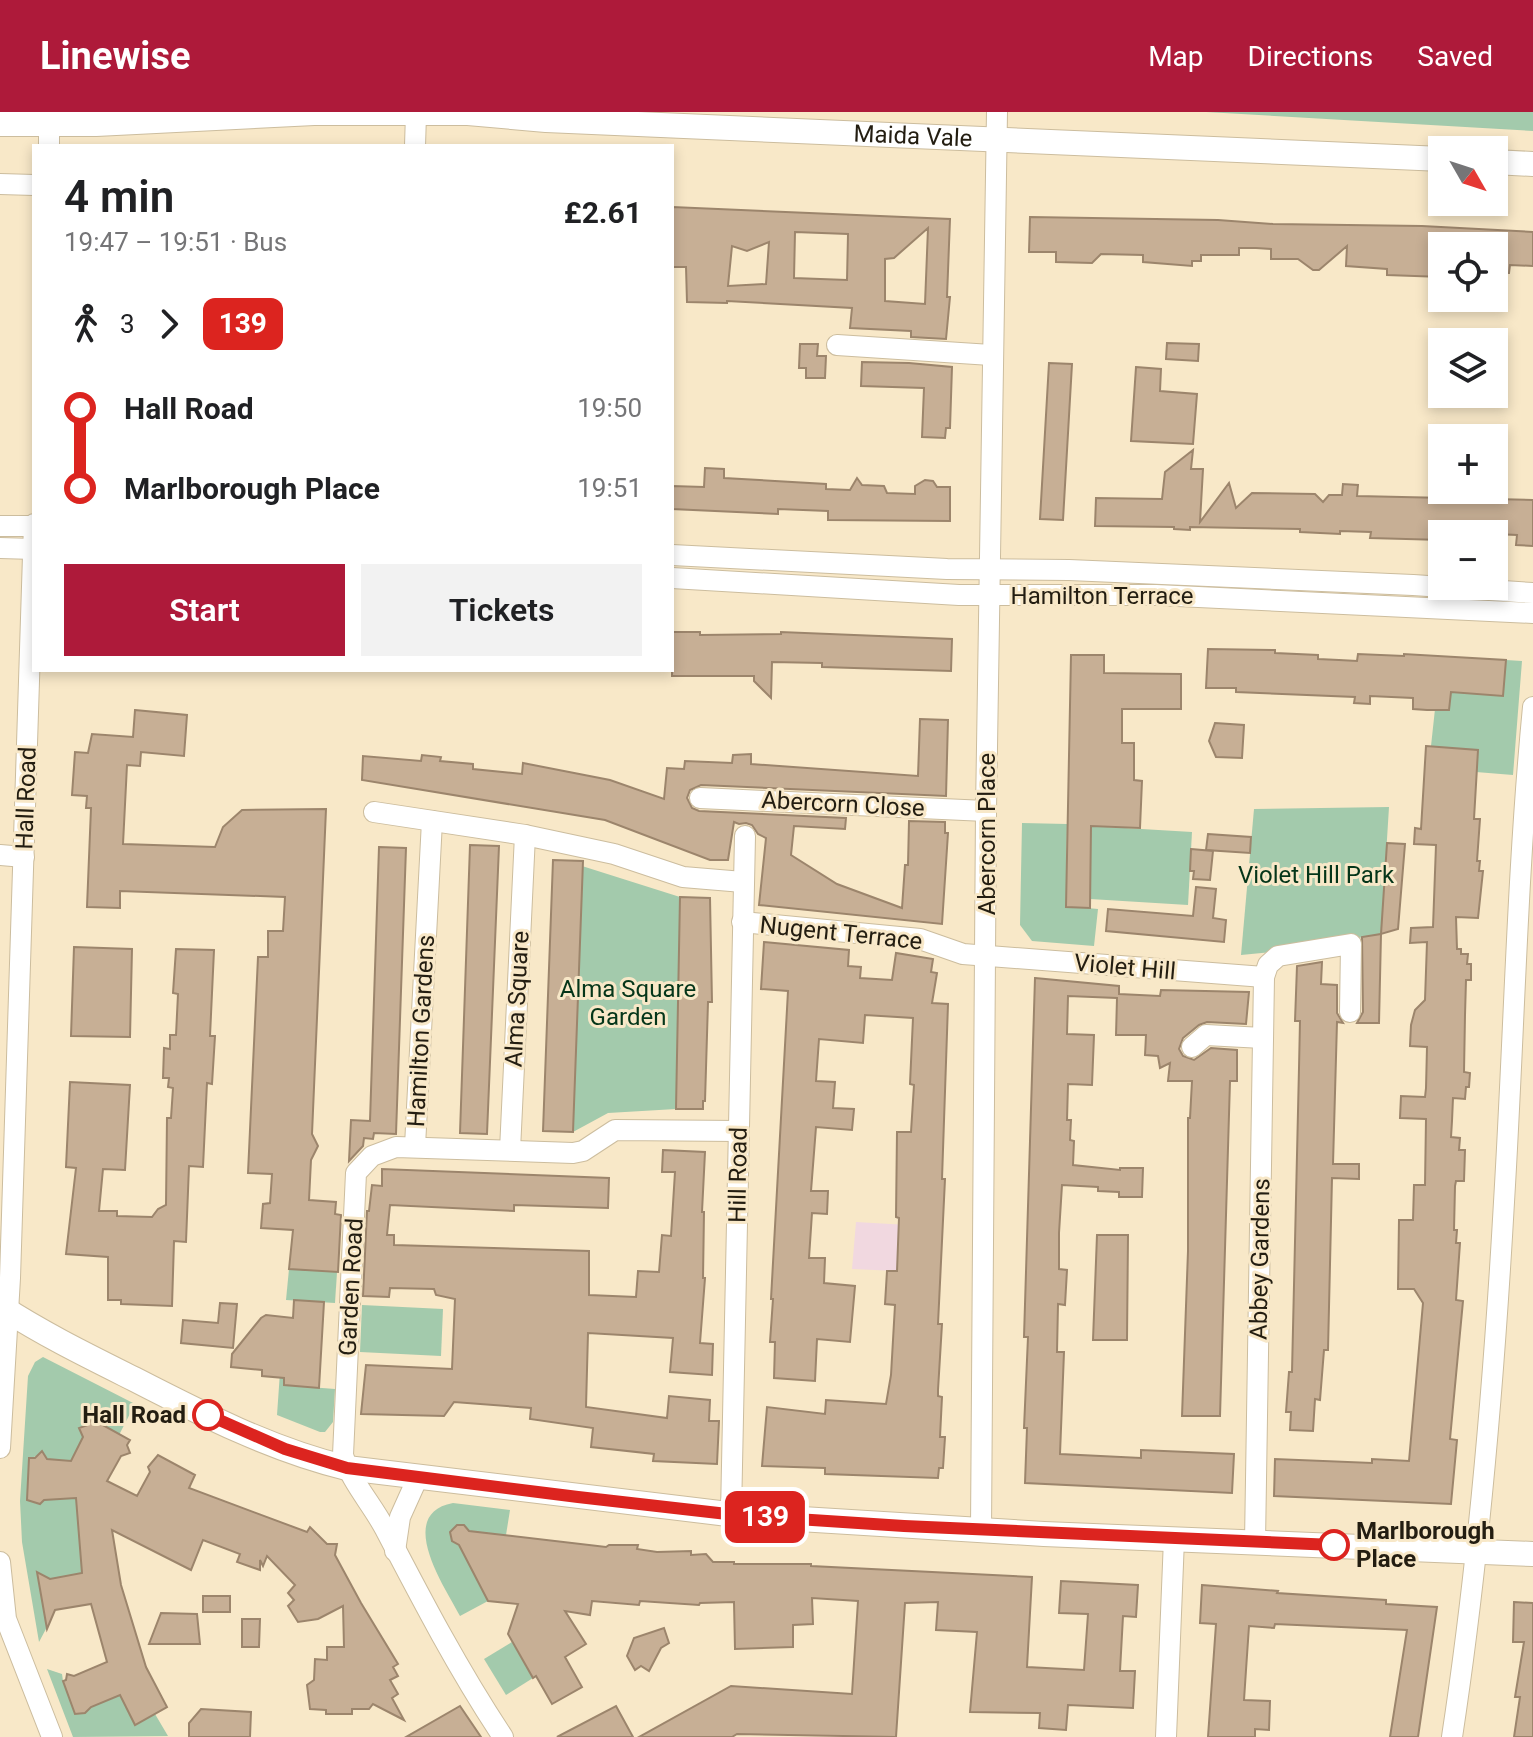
<!DOCTYPE html>
<html lang="en">
<head>
<meta charset="utf-8">
<style>
  :root { --surface:#fff; --page:#f2f2f2; --text:#202124; --muted:#757577; --accent:#ae1a3a }
  body { margin:0; font-family:Roboto,sans-serif; background:var(--page); color:var(--text); height:100vh; display:flex; flex-direction:column; font-size:30px; white-space:nowrap }
  * { box-sizing:border-box; margin:0 }
  p { font-size:26px; color:var(--muted) }
  .icon { flex:none; width:44px; height:44px; fill:none; stroke:currentColor; stroke-width:2; stroke-linecap:round; stroke-linejoin:round }
  .map { position:relative; flex:1; overflow:hidden }
  .side { position:absolute; left:32px; top:32px; width:642px; height:528px; display:flex; flex-direction:column; background:var(--surface); border-radius:0px; box-shadow:0 4px 12px #0003 }
  .side>* { flex:none }
  .badge { padding:0 16px; border-radius:12px; font-size:28px; line-height:52px }
  .needle { width:52px; rotate:129deg }
  .controls { position:absolute; left:1428px; top:24px; display:grid; gap:16px }
  .controls a { display:grid; place-items:center; width:80px; height:80px; border-radius:0px; background:var(--surface); box-shadow:0 4px 12px #0003; font-size:40px }
  .map>.badge { position:absolute; translate:-50% -50%; box-shadow:0 0 0 4px #fff }
  .legs { display:flex; align-items:center; gap:12px; height:88px; padding:0 32px; font-size:26px }
  .legs p { margin-inline-start:auto }
  .overview { display:flex; align-items:center; justify-content:space-between; height:136px; padding:0 32px }
  h1 { font-size:44px; font-weight:600; line-height:60px }
  .primary-button { display:flex; gap:16px; margin-top:auto; padding:16px 32px }
  .primary-button a { flex:1; height:92px; border-radius:0px; background:var(--accent); color:#fff; font-size:32px; font-weight:600; line-height:92px; text-align:center }
  .primary-button a+a { background:var(--page); color:var(--text) }
  ul { padding:0 32px; list-style:none }
  li { display:flex; align-items:center; gap:28px; height:80px; font-size:30px }
  li i { display:grid; place-items:center; width:12px; height:100%; margin:0 10px; background:currentColor }
  li i::after { content:''; width:20px; height:20px; margin:-10px; border:6px solid; border-radius:50%; background:var(--surface) }
  li p { margin-inline-start:auto }
  li:first-child i { background:linear-gradient(#0000 50%,currentColor 0) }
  li:last-child i { background:linear-gradient(currentColor 50%,#0000 0) }
  header { display:flex; align-items:center; gap:48px; box-sizing:border-box; height:112px; padding:0 40px; background:var(--accent); color:#fff }
  header strong { font-size:38px }
  nav { display:flex; gap:44px; margin-inline-start:auto; font-size:28px }
  .map>svg:first-child { display:block }
  .education { fill:#f1d8e0 }
  .green { fill:#a3caac }
  .building { fill:#c7af95; stroke:#9c856c; stroke-width:2; fill-rule:evenodd }
  .lines { fill:none; stroke-linecap:round; stroke-linejoin:round }
  .minor-casing { stroke:#ccbd9e; stroke-width:22 }
  .major-casing { stroke:#ccbd9e; stroke-width:26 }
  .minor { stroke:#fff; stroke-width:20 }
  .major { stroke:#fff; stroke-width:24 }
  .line-1-casing { stroke:#fff; stroke-width:18 }
  .line-1 { stroke:#dc241f; stroke-width:12 }
  .stop-1-dot { fill:#fff; stroke:#dc241f; stroke-width:4 }
  .labels { text-anchor:middle; stroke-width:6; stroke-linejoin:round; paint-order:stroke }
  .street-label { font-size:24px; fill:#231d11; stroke:#f8e8c8 }
  .park-label { font-size:24px; fill:#043519; stroke:#f8e8c8 }
  .stop-label { font-size:24px; font-weight:bold; fill:#231d11; stroke:#f8e8c8; text-anchor:end }
</style>
</head>
<body>
<header>
<strong>Linewise</strong>
<nav><a>Map</a><a>Directions</a><a>Saved</a></nav>
</header>
<div class="map">
<svg width="1533" height="1625" viewBox="0 0 1533 1625">
  <rect width="100%" height="100%" fill="#f8e8c8"/>
  <polygon class="education" points="856,1110 943,1115 941,1161 852,1157"/>
  <g class="green">
    <polygon points="1206,0 1533,0 1533,19"/>
    <polygon points="1506,548 1522,549 1513,663 1476,660 1431,634 1435,597 1451,580 1503,584"/>
    <polygon points="1389,695 1381,822 1284,839 1241,843 1254,697"/>
    <polygon points="1022,711 1067,712 1066,794 1098,797 1094,834 1032,829 1020,813"/>
    <polygon points="1091,714 1192,720 1188,793 1090,787"/>
    <polygon points="582,754 680,785 676,997 608,1001 573,1020"/>
    <polygon points="289,1157 337,1160 335,1191 286,1188"/>
    <polygon points="362,1193 443,1197 441,1244 360,1240"/>
    <polygon points="43,1245 135,1292 119,1323 83,1325 71,1349 47,1347 41,1342 29,1347 27,1388 38,1392 44,1388 76,1386 82,1461 39,1469 47,1515 39,1530 22,1430 20,1389 28,1264 35,1250"/>
    <polygon points="281,1246 285,1246 284,1273 335,1277 333,1310 325,1320 320,1320 277,1303"/>
    <path d="M453,1391L510,1398L506,1423L469,1419L464,1413H457L450,1420L452,1429L459,1433L488,1489L460,1504C446,1477 394,1402 453,1391Z"/>
    <polygon points="512,1530 533,1566 506,1583 484,1547"/>
    <polygon points="47,1557 62,1562 63,1569 81,1602 85,1601 87,1596 120,1583 135,1612 155,1602 168,1624 73,1625"/>
  </g>
  <g class="building">
    <path d="M672,95L950,107L947,185H950L946,227L911,225V219L850,216L852,196L727,189V191L687,190L686,155H672ZM928,116L925,192L885,189V147L894,146ZM795,120L848,122L847,168L794,166ZM769,130L766,172L728,174L732,134L747,139Z"/>
    <polygon points="1030,105 1218,108 1273,112 1422,114 1533,120 1533,154 1510,153 1509,161 1494,161 1494,134 1442,134 1442,165 1387,163 1387,157 1346,154 1347,134 1319,158 1313,158 1298,147 1271,147 1271,137 1256,136 1239,136 1239,143 1201,143 1201,149 1192,149 1192,154 1143,150 1143,143 1101,142 1092,151 1056,150 1056,140 1029,140"/>
    <polygon points="1167,231 1199,232 1198,249 1166,247"/>
    <polygon points="800,232 818,232 817,244 826,244 825,266 806,266 806,256 799,256"/>
    <polygon points="862,250 909,251 952,255 950,316 946,316 945,326 922,325 924,276 861,274"/>
    <polygon points="1049,251 1072,252 1063,408 1040,407"/>
    <polygon points="1136,255 1161,257 1160,279 1197,282 1193,332 1131,329"/>
    <polygon points="1193,338 1191,357 1203,357 1200,410 1229,371 1236,396 1252,381 1315,382 1323,390 1329,383 1342,383 1343,372 1358,373 1357,384 1533,388 1533,434 1516,433 1517,423 1494,422 1442,422 1442,428 1370,426 1371,420 1340,419 1340,422 1300,420 1300,417 1190,415 1190,418 1174,417 1174,415 1095,414 1096,386 1162,387 1165,360"/>
    <polygon points="705,356 724,357 724,366 826,372 826,377 850,378 857,366 862,373 884,374 887,381 915,382 915,374 925,368 933,369 937,375 950,375 950,409 828,408 828,399 778,397 778,402 672,397 672,374 704,375"/>
    <polygon points="672,520 700,520 700,523 781,522 781,520 952,527 951,559 822,555 822,551 772,550 771,586 754,569 754,564 672,564"/>
    <polygon points="1208,537 1275,538 1275,541 1318,543 1318,547 1339,548 1357,549 1358,542 1404,544 1404,542 1506,548 1503,584 1451,580 1449,598 1427,598 1413,597 1413,586 1370,584 1370,592 1354,591 1355,585 1236,580 1236,576 1206,576"/>
    <polygon points="1071,543 1104,543 1104,561 1181,562 1181,597 1122,597 1122,631 1134,631 1134,668 1142,669 1140,716 1091,714 1090,796 1066,795"/>
    <polygon points="135,598 187,603 184,644 141,640 140,654 127,653 123,732 215,735 223,715 242,698 326,697 312,1022 318,1034 311,1048 309,1088 336,1090 335,1102 341,1103 338,1160 289,1157 293,1118 261,1116 263,1092 270,1091 272,1062 248,1061 258,845 268,845 268,819 283,819 285,785 120,779 120,796 87,795 91,696 86,696 87,684 72,683 75,640 88,641 92,622 133,625"/>
    <polygon points="920,607 948,608 946,684 701,673 690,678 687,686 692,696 699,699 846,706 845,717 794,714 791,743 837,772 902,796 905,753 908,753 909,709 945,710 945,721 948,721 942,812 759,793 766,726 758,722 752,713 746,711 739,712 734,710 728,748 710,748 605,708 362,668 363,644 421,649 422,643 441,645 440,649 473,652 473,657 522,662 523,651 610,668 664,687 667,656 684,657 685,649 732,651 733,643 751,642 751,652 918,664"/>
    <polygon points="1215,611 1244,613 1242,646 1216,645 1209,629"/>
    <polygon points="1426,634 1478,638 1474,707 1480,707 1477,749 1480,749 1479,759 1483,759 1478,806 1456,805 1457,837 1461,837 1461,842 1468,842 1467,852 1471,852 1471,868 1466,868 1465,903 1464,960 1470,961 1469,975 1466,975 1465,987 1453,986 1452,1009 1451,1025 1460,1026 1459,1038 1465,1038 1464,1069 1456,1069 1455,1074 1454,1118 1457,1118 1456,1131 1460,1131 1456,1188 1463,1189 1450,1327 1457,1328 1451,1392 1274,1384 1275,1347 1372,1351 1372,1347 1409,1349 1423,1191 1414,1177 1398,1177 1399,1108 1413,1108 1414,1073 1425,1073 1426,1007 1400,1006 1401,984 1425,985 1426,976 1427,935 1410,934 1411,913 1415,898 1425,888 1427,830 1410,831 1411,816 1433,815 1436,733 1414,732 1415,716 1421,717"/>
    <polygon points="1208,722 1251,725 1250,741 1206,738"/>
    <polygon points="1387,731 1405,732 1398,817 1381,822"/>
    <polygon points="470,733 499,734 487,1022 460,1021"/>
    <polygon points="379,735 406,736 396,1022 374,1021 373,1027 364,1026 363,1034 349,1049 351,1008 370,1009"/>
    <polygon points="1191,737 1213,739 1210,768 1193,767 1194,759 1190,759"/>
    <polygon points="553,748 583,749 573,1020 543,1019"/>
    <polygon points="1196,775 1216,777 1213,806 1226,808 1224,830 1106,819 1108,797 1193,804"/>
    <polygon points="680,785 710,786 712,890 708,890 705,989 703,989 703,997 676,997"/>
    <polygon points="1381,822 1379,911 1357,911 1363,900 1362,825"/>
    <polygon points="764,830 849,838 848,854 861,855 860,866 892,868 896,841 933,847 931,860 937,861 932,891 948,892 942,1067 945,1067 938,1212 942,1212 938,1278 938,1284 942,1285 940,1325 945,1325 943,1356 939,1356 938,1366 825,1362 825,1356 762,1354 767,1295 825,1302 826,1288 886,1292 891,1263 895,1193 885,1192 887,1159 897,1159 899,1106 896,1105 897,1020 911,1020 914,973 910,972 913,906 865,903 863,931 819,927 816,969 835,970 833,996 854,997 852,1018 816,1015 811,1079 828,1079 827,1102 812,1101 809,1146 825,1146 824,1171 855,1174 850,1230 817,1227 815,1269 774,1266 775,1230 770,1230 773,1187 771,1187 788,879 761,877"/>
    <polygon points="74,835 132,837 130,925 71,924"/>
    <polygon points="176,837 214,838 210,924 215,924 212,972 207,971 203,1055 189,1054 186,1130 174,1129 172,1194 121,1192 121,1188 108,1188 108,1145 66,1142 76,1056 66,1055 70,970 130,973 125,1058 103,1057 99,1099 117,1099 117,1104 152,1105 158,1097 166,1093 167,1006 171,1006 173,976 168,975 169,966 163,966 164,936 170,937 170,923 176,923 178,882 173,881"/>
    <polygon points="1322,850 1321,872 1337,873 1337,901 1343,911 1337,910 1333,1052 1359,1052 1359,1067 1332,1066 1328,1238 1324,1238 1320,1288 1315,1287 1313,1319 1290,1318 1291,1300 1286,1300 1289,1260 1292,1260 1299,956 1300,909 1295,909 1297,854"/>
    <polygon points="1035,866 1119,874 1119,882 1160,884 1161,878 1249,880 1246,912 1207,910 1199,913 1183,926 1179,937 1183,944 1194,948 1211,936 1237,938 1237,969 1230,969 1220,1304 1182,1304 1188,1139 1188,1006 1190,1006 1192,969 1168,969 1170,951 1160,956 1158,944 1145,943 1146,923 1116,923 1117,886 1068,884 1067,922 1094,923 1092,973 1068,972 1067,1008 1071,1008 1070,1028 1074,1029 1073,1053 1120,1058 1120,1056 1143,1056 1142,1085 1119,1085 1119,1080 1098,1079 1098,1075 1062,1073 1059,1121 1059,1157 1067,1158 1065,1193 1058,1192 1057,1240 1064,1240 1060,1342 1141,1346 1141,1338 1234,1342 1232,1381 1025,1371 1027,1316 1024,1316 1028,1225 1024,1225"/>
    <polygon points="663,1038 705,1040 702,1100 704,1100 703,1166 705,1166 700,1231 713,1232 712,1263 670,1260 673,1226 588,1221 586,1295 667,1306 669,1284 710,1288 709,1309 719,1309 717,1352 653,1349 654,1342 591,1335 593,1316 530,1307 531,1296 454,1290 444,1304 361,1302 366,1253 452,1257 455,1187 436,1183 434,1177 390,1176 389,1185 363,1184 367,1099 369,1099 372,1073 382,1074 382,1057 609,1066 608,1096 514,1093 514,1099 390,1093 387,1123 394,1123 394,1133 589,1139 589,1183 636,1185 638,1159 659,1160 662,1123 671,1124 675,1060 662,1060"/>
    <polygon points="1097,1123 1128,1123 1127,1228 1093,1228"/>
    <polygon points="294,1188 324,1190 319,1276 284,1273 284,1266 262,1264 262,1258 231,1255 232,1242 261,1206 266,1203 293,1206"/>
    <polygon points="220,1191 237,1192 233,1236 181,1231 183,1208 218,1211"/>
    <polygon points="92,1307 130,1328 127,1333 130,1341 121,1344 107,1369 137,1384 150,1360 148,1355 158,1343 195,1363 189,1376 307,1420 310,1415 327,1432 337,1432 335,1443 361,1491 398,1552 393,1555 398,1564 390,1568 398,1582 392,1586 404,1608 373,1592 369,1597 352,1597 352,1602 326,1602 326,1598 310,1597 307,1573 314,1568 315,1547 327,1548 327,1535 344,1535 343,1494 318,1507 298,1510 288,1494 294,1488 288,1481 295,1473 267,1444 263,1454 260,1448 260,1458 237,1450 240,1442 203,1428 191,1458 112,1418 121,1473 146,1555 167,1595 135,1613 120,1583 91,1595 85,1601 75,1602 63,1569 66,1568 67,1562 74,1564 107,1550 91,1492 55,1498 47,1517 37,1460 50,1467 82,1461 76,1386 44,1388 40,1392 27,1388 29,1346 35,1346 42,1339 47,1347 71,1349 83,1325 79,1316 88,1313"/>
    <polygon points="457,1413 464,1413 469,1419 606,1435 609,1433 638,1433 637,1437 657,1440 691,1439 691,1443 706,1442 713,1450 734,1450 734,1452 811,1452 811,1454 1032,1465 1027,1555 1084,1558 1088,1502 1059,1501 1061,1469 1138,1473 1136,1505 1123,1504 1120,1559 1135,1559 1133,1596 1068,1593 1066,1618 1039,1616 1040,1601 970,1600 977,1520 936,1518 938,1490 905,1491 896,1625 737,1622 732,1625 639,1625 731,1574 852,1582 858,1489 812,1486 813,1512 793,1513 793,1535 735,1537 734,1490 700,1491 699,1493 640,1489 639,1493 592,1489 590,1503 565,1499 586,1532 565,1545 582,1575 552,1592 536,1564 533,1566 508,1522 518,1492 488,1489 459,1433 452,1429 450,1420"/>
    <polygon points="1202,1473 1278,1479 1277,1481 1386,1488 1386,1492 1437,1495 1418,1625 1390,1625 1407,1518 1275,1512 1274,1516 1249,1514 1246,1558 1244,1588 1270,1589 1269,1618 1255,1617 1255,1625 1208,1625 1216,1512 1200,1511"/>
    <rect x="203" y="1484" width="27" height="16"/>
    <polygon points="1514,1490 1533,1491 1533,1625 1514,1625 1520,1585 1515,1585 1524,1530 1513,1530"/>
    <polygon points="161,1501 197,1502 200,1532 149,1532"/>
    <polygon points="242,1507 260,1507 259,1535 242,1535"/>
    <polygon points="664,1516 669,1531 661,1536 649,1559 641,1554 635,1558 627,1544 634,1526"/>
    <polygon points="460,1594 481,1625 406,1625"/>
    <polygon points="616,1594 633,1625 557,1625"/>
    <polygon points="201,1597 251,1600 250,1625 189,1625 189,1611"/>
  </g>
  <g class="lines">
    <g class="minor-casing">
      <g id="minor">
        <polyline points="49,34 49,0"/>
        <polyline points="415,34 416,2"/>
        <polyline points="0,72 34,73"/>
        <polyline points="837,233 991,243"/>
        <polyline points="0,414 34,414"/>
        <polyline points="0,436 34,437"/>
        <polyline points="672,443 947,457 1069,458 1413,473 1533,481"/>
        <polyline points="672,466 959,483 1156,483 1533,501"/>
        <polyline points="700,686 986,699"/>
        <polyline points="374,700 525,723 614,742 683,765 743,770"/>
        <polyline points="0,743 24,745"/>
        <polyline points="742,810 920,827 963,842 1264,865"/>
        <polyline points="1192,935 1206,923 1263,926"/>
        <polyline points="415,1034 432,709"/>
        <polyline points="510,1038 525,723"/>
        <polyline points="0,1336 10,1166 34,412"/>
        <polyline points="731,1402 745,724"/>
        <polyline points="981,1419 986,699 997,0"/>
        <polyline points="1255,1430 1264,865 1268,853 1278,844 1351,832 1350,900"/>
        <polyline points="395,1439 400,1405 418,1365"/>
        <polyline points="0,1450 6,1507 52,1625"/>
        <path d="M503,1625C459,1559 422,1488 385,1417C372,1392 351,1370 343,1343L356,1061L372,1044L396,1035L573,1041L583,1039L615,1018L739,1019"/>
        <polyline points="1166,1625 1174,1427"/>
        <path d="M1452,1625C1479,1448 1494,1269 1504,1090C1514,925 1517,760 1533,595"/>
      </g>
    </g>
    <g class="major-casing">
      <g id="major">
        <path id="s1" d="M0,12H96L314,1H468L546,8L1442,47"/>
        <polyline points="1494,50 1533,52"/>
        <path d="M0,1194C43,1222 88,1244 134,1267C202,1302 272,1338 347,1356L736,1403L1044,1422L1533,1442"/>
      </g>
    </g>
    <use href="#minor" class="minor"/>
    <use href="#major" class="major"/>
  </g>
  <g class="lines">
    <g class="line-1-casing">
      <polyline id="line-1" points="208,1303 285,1337 347,1356 578,1385 736,1403 904,1414 1334,1433"/>
    </g>
    <use href="#line-1" class="line-1"/>
  </g>
  <g class="stop-1-dot">
    <circle cx="208" cy="1303" r="14"/>
    <circle cx="1334" cy="1433" r="14"/>
  </g>
  <g class="labels">
    <g class="street-label">
      <text dy="8" stroke="none"><textPath href="#s1" startOffset="914">Maida Vale</textPath></text>
      <text x="1102" y="492">Hamilton Terrace</text>
      <text transform="translate(26 686) rotate(-88)" y="8">Hall Road</text>
      <text transform="translate(843 692) rotate(3)" y="8">Abercorn Close</text>
      <text transform="translate(987 722) rotate(-90)" y="8">Abercorn Place</text>
      <text transform="translate(841 821) rotate(6)" y="8">Nugent Terrace</text>
      <text transform="translate(1125 855) rotate(5)" y="8">Violet Hill</text>
      <text transform="translate(517 887) rotate(-87)" y="8">Alma Square</text>
      <text transform="translate(421 919) rotate(-87)" y="8">Hamilton Gardens</text>
      <text transform="translate(738 1063) rotate(-89)" y="8">Hill Road</text>
      <text transform="translate(1260 1147) rotate(-89)" y="8">Abbey Gardens</text>
      <text transform="translate(351 1175) rotate(-87)" y="8">Garden Road</text>
    </g>
    <g class="park-label">
      <text x="1316" y="771">Violet Hill Park</text>
      <text x="628" y="885">Alma Square<tspan x="628" dy="28">Garden</tspan></text>
    </g>
    <g class="stop-label">
      <text x="186" y="1311">Hall Road</text>
      <text x="1356" y="1427" text-anchor="start">Marlborough<tspan x="1356" dy="28">Place</tspan></text>
    </g>
  </g>
</svg>
<div class="controls">
<a><svg class="needle" viewBox="-14 -14 28 28"><path d="M0-13l5 13h-10z" fill="#e53935"/><path d="M0 13l5-13h-10z" fill="#757577"/></svg></a>
<a><svg class="icon" aria-label="locate" viewBox="0 0 24 24"><circle cx="12" cy="12" r="6"/><path d="M12 2v4M12 18v4M2 12h4M18 12h4"/></svg></a>
<a><svg class="icon" aria-label="layers" viewBox="0 0 24 24"><path d="M12 4l9 5-9 5-9-5zM3 14l9 5 9-5"/></svg></a>
<a>+</a>
<a>−</a>
</div>
<b class="badge" style="left:765px;top:1405px;background:#dc241f;color:#fff">139</b>
<section class="side">
<div class="overview"><div><h1>4 min</h1><p>19:47 – 19:51 · Bus</p></div><b>£2.61</b></div>
<div class="legs"><svg class="icon" aria-label="walk" viewBox="0 0 24 24"><circle cx="13" cy="4" r="2"/><path d="M13 8l-2 6 4 7M11 14l-3 7M7 12l3-4h3l4 4"/></svg>3<svg class="icon" aria-label="forward" viewBox="0 0 24 24"><path d="M9 5l7 7-7 7"/></svg><b class="badge" style="background:#dc241f;color:#fff">139</b></div>
<ul>
<li><i style="color:#dc241f"></i><b>Hall Road</b><p>19:50</p></li>
<li><i style="color:#dc241f"></i><b>Marlborough Place</b><p>19:51</p></li>
</ul>
<div class="primary-button"><a>Start</a><a>Tickets</a></div>
</section>
</div>
</body>
</html>
